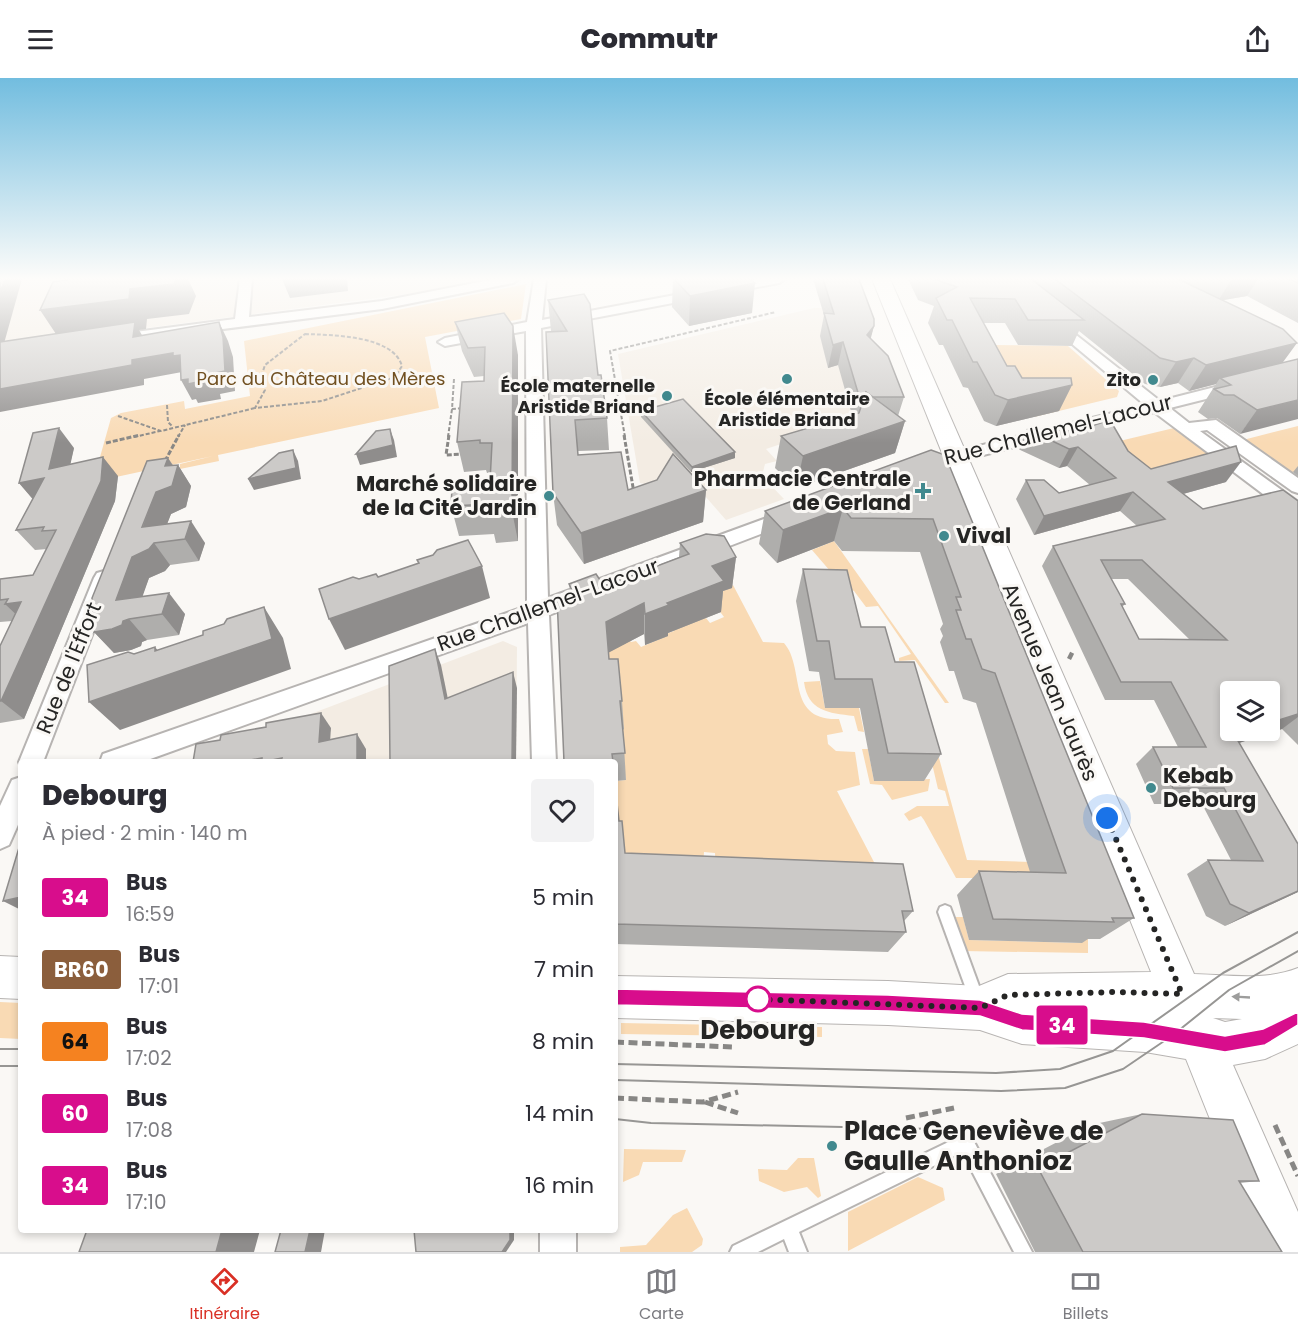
<!DOCTYPE html>
<html lang="fr">
<head>
<meta charset="utf-8">
<style>
  :root { --surface:#fff; --page:#f2f2f3; --text:#2b2b33; --muted:#7c7c81; --line:#e1e1e2; --accent:#d93025 }
  body { margin:0; font-family:Poppins,sans-serif; background:var(--page); color:var(--text); height:100vh; display:flex; flex-direction:column; font-size:22px; white-space:nowrap }
  * { box-sizing:border-box; margin:0 }
  p { font-size:20px; color:var(--muted) }
  .icon { flex:none; width:33px; height:33px; fill:none; stroke:currentColor; stroke-width:2; stroke-linecap:round; stroke-linejoin:round }
  .map { position:relative; flex:1; overflow:hidden }
  .drawer { position:absolute; left:18px; top:681px; width:600px; height:474px; display:flex; flex-direction:column; background:var(--surface); border-radius:6px; box-shadow:0 3px 9px #0003 }
  .drawer>* { flex:none }
  .badge { padding:0 12px; border-radius:4px; font-size:21px; line-height:39px }
  .fabs { position:absolute; left:1220px; top:603px; display:grid; gap:12px }
  .fabs a { display:grid; place-items:center; width:60px; height:60px; border-radius:6px; background:var(--surface); box-shadow:0 3px 9px #0003; font-size:30px }
  .you { position:absolute; width:30px; height:30px; margin:-15px; border:4px solid #fff; border-radius:50%; background:#1a73e8; box-shadow:0 0 0 9px #1a73e833 }
  .map>.badge { position:absolute; translate:-50% -50%; box-shadow:0 0 0 3px #fff }
  .round { display:grid; place-items:center; flex:none; width:63px; height:63px; border-radius:6px; background:var(--page) }
  .headline { display:flex; align-items:center; justify-content:space-between; height:102px; padding:0 24px }
  h1 { font-size:28px; font-weight:800; line-height:45px }
  ul { padding:0; list-style:none }
  li { display:flex; align-items:center; gap:18px; height:72px; padding:0 24px }
  li div { flex:1 }
  li b { display:block; font-size:22px }
  li em { font-style:normal }
  li .badge { min-width:66px; font-weight:700; text-align:center }
  header { display:flex; justify-content:space-between; align-items:center; height:78px; padding:0 24px; background:var(--surface); font-size:27px; font-weight:800 }
  .menu { display:flex; justify-content:space-around; align-items:center; height:84px; border-top:2px solid var(--line); background:var(--surface); font-size:16px; color:var(--muted) }
  .menu a { display:grid; justify-items:center; gap:3px }
  .menu .active { color:var(--accent) }
  .map>svg:first-child { display:block }
  .built { fill:#f3ece3 }
  .green { fill:#f9dab4 }
  .lines { fill:none; stroke-linecap:round; stroke-linejoin:round }
  .lane-casing { stroke:#b7b4b2; stroke-width:4 }
  .street-casing { stroke:#b7b4b2; stroke-width:4 }
  .secondary-casing { stroke:#b7b4b2; stroke-width:2 }
  .path-far3 { stroke:#888785; stroke-width:2; stroke-dasharray:4 2; stroke-linecap:butt }
  .path-far2 { stroke:#888785; stroke-width:3; stroke-dasharray:5 2; stroke-linecap:butt }
  .path-far1 { stroke:#888785; stroke-width:4.5; stroke-dasharray:7 3; stroke-linecap:butt }
  .path { stroke:#888785; stroke-width:5; stroke-dasharray:9 4.5; stroke-linecap:butt }
  .lane { fill:#fff; fill-rule:evenodd }
  .street { fill:#fff; fill-rule:evenodd }
  .secondary { fill:#fff; fill-rule:evenodd }
  .tram { stroke:#979694; stroke-width:2 }
  .wall { fill:#afaeac; fill-rule:evenodd }
  .shaded-wall { fill:#8f8d8c }
  .building { fill:#cccac8; stroke:#8f8d8c; stroke-width:1.5; fill-rule:evenodd }
  .oneway { fill:#9d9d9c }
  .line { fill:#d80d8c; stroke:#fff; stroke-width:1.5 }
  .walk { stroke:#252524; stroke-width:6; stroke-dasharray:0 10.8 }
  .poi-dot { fill:#41898e; stroke:#faf8f5; stroke-width:2 }
  .stop-dot { fill:#fff; stroke:#d80d8c; stroke-width:3 }
  .labels { text-anchor:middle; stroke-width:6; stroke-linejoin:round; paint-order:stroke }
  .far-park-label { font-size:18px; fill:#715021; stroke:#faf8f5 }
  .far-poi-label { font-size:18px; font-weight:bold; fill:#252524; stroke:#faf8f5; text-anchor:end }
  .street-label { font-size:21px; fill:#252524; stroke:#faf8f5 }
  .poi-label { font-size:21px; font-weight:bold; fill:#252524; stroke:#faf8f5; text-anchor:end }
  .near-stop-label { font-size:26px; font-weight:bold; fill:#252524; stroke:#faf8f5 }
  .near-poi-label { font-size:26px; font-weight:bold; fill:#252524; stroke:#faf8f5; text-anchor:start }
</style>
</head>
<body>
<header><svg class="icon" aria-label="menu" viewBox="0 0 24 24"><path d="M4 6h16M4 12h16M4 18h16"/></svg>Commutr<svg class="icon" aria-label="share" viewBox="0 0 24 24"><path d="M12 15V3M7 8l5-5 5 5M5 13v7h14v-7"/></svg></header>
<div class="map">
<svg width="1298" height="1174" viewBox="0 0 1298 1174">
  <rect width="100%" height="100%" fill="#faf8f5"/>
  <g class="built">
    <polygon points="0,201 492,201 407,216 0,269"/>
    <polygon points="814,230 857,230 853,342 766,371 777,383 765,386 762,398 784,421 726,442 705,418 640,405 618,276"/>
    <polygon points="503,563 517,569 516,684 184,684"/>
  </g>
  <g class="green">
    <polygon points="526,206 521,241 425,259 439,330 218,377 219,383 180,391 180,386 213,378 93,404 111,340 121,335 184,323 185,331 250,318 244,263"/>
    <polygon points="993,267 1068,268 1119,313 1117,319 1034,339"/>
    <polygon points="1298,348 1298,393 1284,396 1239,363"/>
    <polygon points="1174,350 1212,377 1143,395 1107,366"/>
    <polygon points="834,463 949,625 945,625 915,582 899,583 899,580 911,576 878,528 866,529 854,513 843,508 812,472"/>
    <path d="M733,507L763,564L784,565C806,590 785,643 839,641L843,654L827,657L828,666L836,673L855,674L860,707L837,713L887,809L716,802L715,775L704,774L703,791L627,799L615,743V703L626,702L616,652L624,651L603,577L627,559L631,564L636,563L641,569L667,558L666,556L674,553L672,550L706,540L710,545L724,539L709,519Z"/>
    <path d="M820,603L825,630H859L864,654L858,653L854,638C828,635 808,633 804,604Z"/>
    <polygon points="925,629 967,782 1030,784 1036,800 956,800 924,742 921,738 909,743 904,736 917,728 949,728 945,713 938,711 919,630"/>
    <polygon points="862,671 868,671 874,703 930,701 928,713 892,722 882,707 870,706"/>
    <polygon points="953,839 963,839 969,862 1081,865 1080,860 1088,861 1088,875 962,873"/>
    <polygon points="0,924 21,925 21,961 0,960"/>
    <polygon points="621,945 822,949 822,959 621,956"/>
    <polygon points="624,1071 686,1072 682,1084 643,1084 639,1097 623,1104"/>
    <polygon points="798,1080 814,1080 821,1118 818,1120 807,1109 784,1114 759,1103 758,1091 787,1092"/>
    <polygon points="918,1099 943,1110 945,1122 848,1173 848,1134"/>
    <polygon points="687,1130 703,1161 702,1167 692,1174 620,1174 620,1169 646,1167 673,1137"/>
  </g>
  <g class="lines">
    <g class="lane-casing">
      <g id="lane">
        <polygon points="945,827 950,829 983,919 981,924 976,926 971,924 969,919 938,834 940,829"/>
        <polygon points="965,1056 971,1058 1032,1174 1014,1174 962,1074 799,1154 807,1174 789,1174 784,1161 758,1174 730,1174 733,1168"/>
      </g>
    </g>
    <g class="street-casing">
      <g id="street">
        <polygon points="240,201 252,201 249,239 382,223 495,201 519,201 513,205 382,231 112,265 105,261 112,257 235,241"/>
        <polygon points="534,201 546,201 542,242 760,201 785,201 779,205 541,250 548,520 783,434 797,434 799,438 797,442 549,537 556,684 532,684 528,545 142,684 100,684 103,676 527,528 526,253 445,268 438,264 445,260 527,244"/>
        <polygon points="1052,238 1160,323 1298,288 1298,298 1170,330 1189,345 1216,342 1298,400 1298,415 1292,413 1207,352 1200,353 1298,424 1298,439 1291,437 1154,334 936,389 930,388 927,384 930,380 1145,327 1047,245 1045,242"/>
        <polygon points="104,493 111,495 114,500 43,684 21,684 21,689 19,684 94,500 97,495"/>
        <polygon points="21,699 21,740 9,767 0,771 0,728 12,702"/>
        <rect x="540" y="1152" width="36" height="22"/>
      </g>
    </g>
    <g class="secondary-casing">
      <g id="secondary">
        <path d="M872,201H890L1194,896C1229,897 1265,903 1298,890V966L1265,981L1233,987L1298,1134V1174H1263L1186,981L1145,974L1022,966L980,952L888,947L615,940V898L888,903L979,908L1008,896L1151,894ZM1213,940L1242,941L1225,944Z"/>
        <polygon points="0,878 21,879 21,921 0,920"/>
      </g>
    </g>
    <g class="path-far3">
      <path d="M305,256C331,257 393,257 402,288L395,299L322,323L255,330L265,312L262,296L265,287Z"/>
      <polyline points="454,301 452,331 465,330"/>
      <polyline points="606,315 617,314"/>
      <polyline points="167,327 168,344 173,349"/>
      <polyline points="118,338 161,353 255,330"/>
      <polyline points="134,359 160,353"/>
      <polyline points="178,359 185,347"/>
      <polyline points="448,359 452,331"/>
      <polyline points="625,359 610,273 776,234"/>
    </g>
    <g class="path-far2">
      <polyline points="449,357 446,377 464,376"/>
      <polyline points="624,357 634,415"/>
      <polyline points="106,365 140,357"/>
      <polyline points="165,383 179,357"/>
    </g>
    <polyline class="path-far1" points="1069,581 1073,573"/>
    <g class="path">
      <polyline points="615,964 732,969"/>
      <polyline points="615,1020 703,1024 738,1014"/>
      <polyline points="705,1024 738,1035"/>
      <polyline points="906,1040 954,1030"/>
      <polyline points="1275,1047 1298,1098"/>
    </g>
    <use href="#lane" class="lane"/>
    <use href="#street" class="street"/>
    <use href="#secondary" class="secondary"/>
    <g class="tram">
      <polyline points="0,971 21,971"/>
      <polyline points="615,986 996,995 1060,991 1113,973 1223,895 1298,854"/>
      <polyline points="0,988 21,988"/>
      <polyline points="615,1002 1001,1013 1065,1010 1123,991 1173,957 1229,912 1298,873"/>
      <polyline points="615,1041 651,1045 935,1051"/>
    </g>
  </g>
  <g class="wall">
    <polygon points="673,201 750,201 752,235 689,248 672,229"/>
    <polygon points="813,201 859,201 874,248 870,261 904,319 898,338 905,343 895,375 796,410 775,390 781,358 852,337 838,287 828,290 820,258 824,237"/>
    <polygon points="908,201 1298,201 1298,245 1247,218 1223,222 1282,285 1298,281 1240,356 1217,340 1208,341 1198,334 1216,306 1189,313 1178,305 1160,309 1145,306 1079,253 1072,268 1018,267 1005,245 983,245 1007,288 1022,300 1072,307 1059,333 996,348 984,343 968,310 963,309 943,267 939,267 928,245 934,228 918,222"/>
    <polygon points="548,222 598,297 607,340 609,372 578,373 578,377 628,412 706,412 703,444 584,486 557,447 553,415 551,253"/>
    <polygon points="455,244 518,277 518,463 496,465 494,456 459,458 451,428 477,409 490,404 491,395 487,395 486,392 464,394 457,364 484,303 484,298 474,299 462,273"/>
    <polygon points="641,333 735,380 691,394 641,339"/>
    <path d="M1027,351L1128,373L1151,391L1226,404L1183,416L1203,431L1298,423V667L1282,651L1239,665L1298,814L1225,848L1206,838L1187,796L1208,782H1231L1202,726H1154L1136,686L1153,669H1178L1154,622H1105L1042,488L1053,468L1137,448L1120,433L1034,457L1016,421L1026,402L1059,415L1090,407L1067,388L1059,390L1018,371ZM1111,501H1128L1190,562L1139,561L1122,529L1125,526Z"/>
    <polygon points="74,370 70,386 118,398 115,423 24,641 0,645 0,568 12,543 0,544 0,501 33,497 47,471 35,472 16,452 33,421 19,405"/>
    <polygon points="931,372 1134,840 1100,861 1088,861 1082,865 969,862 957,817 979,793 1030,794 976,625 963,621 954,593 949,593 940,564 943,558 940,551 943,546 920,474 842,473 834,463 777,485 759,466 765,433"/>
    <polygon points="168,380 173,387 178,387 191,408 186,429 171,436 167,446 205,465 199,483 170,487 165,493 149,500 142,518 185,536 179,557 147,562 142,564 141,568 131,572 114,575 94,554"/>
    <polygon points="1298,388 1298,398 1293,394"/>
    <polygon points="680,465 736,479 732,510 723,513 721,534 668,555 668,558 645,567 644,556 609,574 609,581 622,623 624,651 623,652 626,702 615,703 615,684 564,684 571,520 569,506 604,508 679,479"/>
    <polygon points="803,491 895,584 941,676 924,703 874,703 860,630 825,630 819,594 809,593 796,523"/>
    <polygon points="615,707 619,743 625,775 913,833 904,843 906,854 888,874 615,866"/>
    <polygon points="1142,1036 1259,1103 1240,1105 1282,1174 1035,1174 996,1096 1090,1047"/>
  </g>
  <g class="shaded-wall">
    <polygon points="5,201 22,201 3,269 0,271 0,215"/>
    <polygon points="174,201 188,201 196,218 189,236 147,241 146,251 139,252 146,264 60,262 40,232"/>
    <polygon points="282,201 347,201 348,213 290,220"/>
    <polygon points="1232,201 1258,201 1247,218 1218,223"/>
    <polygon points="755,205 752,235 689,248 690,218"/>
    <polygon points="219,244 228,263 233,279 235,313 220,316 221,321 198,325 196,321 192,322 181,302 210,296"/>
    <polygon points="513,248 518,277 518,463 512,433"/>
    <polygon points="874,248 868,271 867,257"/>
    <polygon points="843,264 838,287 828,290 833,267"/>
    <polygon points="1297,265 1278,291 1220,300 1216,306 1189,313 1206,287"/>
    <polygon points="173,275 180,277 182,294 144,301 144,307 0,334 0,311 132,282"/>
    <polygon points="1194,280 1178,305 1160,309 1176,284"/>
    <polygon points="1072,307 1059,333 996,348 1008,322"/>
    <polygon points="1298,322 1298,341 1240,356 1257,332"/>
    <polygon points="905,343 895,375 796,410 803,378"/>
    <polygon points="59,350 74,370 65,411 49,391"/>
    <polygon points="390,351 394,362 397,379 360,387 356,376"/>
    <polygon points="1078,369 1067,388 1059,390 1069,371"/>
    <polygon points="293,372 298,383 301,401 254,412 248,401"/>
    <polygon points="735,374 735,380 691,394 692,389"/>
    <polygon points="103,379 118,398 115,423 24,641 1,623 25,545 5,526 21,524"/>
    <polygon points="168,380 176,393 178,387 191,408 186,429 171,436 160,464 154,465 170,487 165,493 149,500 135,540 116,522"/>
    <polygon points="1241,384 1226,404 1154,424 1168,404"/>
    <polygon points="44,400 36,425 19,405"/>
    <polygon points="706,412 703,444 584,486 581,455"/>
    <polygon points="1133,414 1120,433 1034,457 1044,438"/>
    <polygon points="843,430 834,463 777,485 783,452"/>
    <polygon points="191,443 205,465 199,483 185,461"/>
    <polygon points="736,479 732,510 723,513 721,534 668,555 668,558 645,567 645,536 667,525 712,488"/>
    <polygon points="482,488 490,520 345,572 329,541"/>
    <polygon points="169,515 185,536 179,557 162,536"/>
    <polygon points="644,525 644,556 608,575 606,544"/>
    <polygon points="264,529 283,560 291,591 120,652 89,624 155,573 155,569 176,594"/>
    <polygon points="129,541 147,562 142,564 141,568 131,572 114,575 94,554"/>
    <polygon points="435,571 441,587 451,636 445,621"/>
    <polygon points="513,594 517,610 516,684 512,684"/>
    <polygon points="321,635 331,650 329,678 319,664"/>
    <polygon points="1298,636 1298,639 1282,651 1214,673 1234,656 1245,652 1269,652 1269,645"/>
    <polygon points="357,656 366,671 366,684 357,684"/>
    <polygon points="262,680 282,680 285,684 239,684"/>
    <polygon points="1298,813 1298,814 1225,848 1249,835"/>
    <polygon points="21,819 21,832 3,823"/>
    <polygon points="222,1152 260,1152 254,1174 216,1174"/>
    <polygon points="310,1152 325,1152 321,1174 305,1174"/>
    <polygon points="510,1152 514,1152 514,1162 506,1174 502,1174"/>
  </g>
  <g class="building">
    <polygon points="0,201 5,201 0,215"/>
    <polygon points="68,201 176,201 174,206 130,211 129,221 40,232 53,204 67,202"/>
    <polygon points="674,201 750,201 755,205 690,218"/>
    <polygon points="823,201 859,201 874,241 874,248 867,257 888,278 904,319 873,319 866,314 865,319 859,318 843,264 833,267 824,235 834,236"/>
    <polygon points="934,201 1031,201 1084,242 1028,242 1015,221 970,220 1007,288 1015,288 1022,300 1071,300 1072,307 1008,322 995,317 977,284 973,284 952,242 947,242 936,220 957,209"/>
    <polygon points="1055,201 1178,201 1283,251 1297,265 1206,287 1194,280 1176,284 1160,280"/>
    <polygon points="1289,201 1298,201 1298,205"/>
    <polygon points="584,216 590,226 598,297 601,297 607,340 575,342 578,377 621,374 628,412 657,402 673,376 706,412 581,455 553,415 546,254 567,253 548,222"/>
    <polygon points="504,235 513,248 512,433 489,435 490,426 451,428 452,410 477,409 477,405 490,404 492,365 480,365 480,362 457,364 462,304 484,303 485,269 468,270 455,244"/>
    <polygon points="135,244 133,259 219,244 223,259 225,293 210,296 211,301 188,306 188,301 181,302 180,277 173,278 173,275 132,282 132,287 0,311 0,264"/>
    <polygon points="1298,281 1298,322 1257,332 1234,317 1224,317 1214,311 1231,307 1220,300"/>
    <polygon points="866,314 905,343 803,378 781,358 859,335"/>
    <polygon points="683,321 735,374 692,389 641,333"/>
    <path d="M1110,342L1128,373L1151,391L1236,368L1241,384L1168,404L1203,431L1283,412L1298,423V636L1269,645V614H1230V652H1245L1234,656L1298,766V813L1249,835L1230,826L1208,782L1263,783L1224,710H1173L1153,669H1206L1171,604H1121L1053,468L1165,441L1133,414L1044,438L1026,402H1044L1059,415L1116,400L1078,369L1069,371L1027,351L1076,353ZM1101,482H1142L1227,562L1139,561L1121,526H1125Z"/>
    <polygon points="59,350 49,391 103,379 101,403 1,623 0,623 0,568 21,524 5,526 8,521 0,522 0,501 33,497 56,452 42,453 44,449 16,452 44,400 19,405 33,355"/>
    <polygon points="390,351 393,367 356,376 376,353"/>
    <polygon points="293,372 296,390 248,401 279,375"/>
    <polygon points="931,372 945,377 1134,840 1112,840 1114,844 993,841 979,793 1066,795 995,595 982,591 971,561 966,561 956,532 961,532 956,519 961,519 933,441 851,440 843,430 783,452 765,433"/>
    <polygon points="168,380 165,388 178,387 172,408 156,414 142,449 191,443 185,461 154,465 149,471 132,479 116,522 169,515 162,536 129,541 123,543 122,547 112,551 94,554 92,520 147,383"/>
    <polygon points="706,456 724,458 736,479 712,488 724,503 667,525 669,527 645,536 644,525 606,544 609,581 618,581 622,623 620,623 625,675 612,676 613,684 564,684 557,519 576,520 569,506 596,496 604,508 689,476 680,465"/>
    <polygon points="468,462 482,488 329,541 319,511 353,499 359,501 376,496 378,499 419,485 417,482 433,477 437,472"/>
    <polygon points="803,491 847,492 861,549 885,549 895,584 914,584 941,676 888,675 872,601 835,601 829,563 817,563"/>
    <polygon points="264,529 272,561 89,624 87,587 128,574 134,576 155,569 155,573 203,557 203,553 224,546 227,541"/>
    <polygon points="435,571 445,621 513,594 512,684 390,684 389,588"/>
    <polygon points="321,635 319,664 357,656 357,684 281,684 282,680 262,684 262,680 239,684 193,684 196,666 220,662 221,657 266,649 266,645"/>
    <polygon points="615,707 619,743 622,743 625,775 903,786 913,833 902,833 906,854 615,846"/>
    <polygon points="21,763 21,819 3,823"/>
    <polygon points="1142,1036 1233,1042 1259,1103 1239,1103 1282,1174 1083,1174 1038,1090"/>
    <polygon points="87,1152 222,1152 216,1174 79,1174"/>
    <polygon points="281,1152 310,1152 305,1174 275,1174"/>
    <polygon points="414,1152 510,1152 510,1162 502,1174 416,1174"/>
  </g>
  <defs><path id="oneway-solid" d="M-6-.8H1V-3.2L6.5 0L1 3.2V.8H-6Z" transform="scale(1.5)"/></defs>
  <use class="oneway" href="#oneway-solid" transform="translate(1241 919) rotate(-177)"/>
  <linearGradient id="sky" x2="0" y2="1"><stop stop-color="#72bddf"/><stop offset="0.55" stop-color="#fdfcfa"/><stop offset="1" stop-color="#fdfcfa" stop-opacity="0"/></linearGradient>
  <rect width="1298" height="365" fill="url(#sky)"/>
  <polygon class="line" points="615,911 888,917 980,922 1022,936 1144,944 1225,958 1263,951 1298,934 1298,947 1265,967 1225,974 1144,960 1022,952 980,938 888,933 615,927 609,924 607,919 609,913"/>
  <g class="lines">
    <polyline class="walk" points="758,921 753,921 980,930 1008,917 1115,914 1182,916 1107,740"/>
  </g>
  <g class="poi-dot">
    <circle cx="787" cy="301" r="6"/>
    <circle cx="1153" cy="302" r="6"/>
    <circle cx="667" cy="318" r="6"/>
    <path d="M920 404h6v6h6v6h-6v6h-6v-6h-6v-6h6z"/>
    <circle cx="549" cy="418" r="6"/>
    <circle cx="944" cy="458" r="6"/>
    <circle cx="1151" cy="710" r="6"/>
    <circle cx="832" cy="1068" r="6"/>
  </g>
  <circle class="stop-dot" cx="758" cy="921" r="12"/>
  <g class="labels">
    <g class="far-park-label">
      <text x="321" y="307">Parc du Château des Mères</text>
    </g>
    <g class="far-poi-label">
      <text x="1141" y="308">Zito</text>
      <text x="655" y="314">École maternelle<tspan x="655" dy="21">Aristide Briand</tspan></text>
      <text x="787" y="327" text-anchor="middle">École élémentaire<tspan x="787" dy="21">Aristide Briand</tspan></text>
    </g>
    <g class="street-label">
      <text transform="translate(1058 352) rotate(-14)" y="7">Rue Challemel-Lacour</text>
      <text transform="translate(548 527) rotate(-20)" y="7">Rue Challemel-Lacour</text>
      <text transform="translate(69 590) rotate(-68)" y="7">Rue de l'Effort</text>
      <text transform="translate(1050 604) rotate(67)" y="7">Avenue Jean Jaurès</text>
    </g>
    <g class="poi-label">
      <text x="911" y="408">Pharmacie Centrale<tspan x="911" dy="24">de Gerland</tspan></text>
      <text x="537" y="413">Marché solidaire<tspan x="537" dy="24">de la Cité Jardin</tspan></text>
      <text x="956" y="465" text-anchor="start">Vival</text>
      <text x="1163" y="705" text-anchor="start">Kebab<tspan x="1163" dy="24">Debourg</tspan></text>
    </g>
    <g class="near-stop-label">
      <text x="758" y="961">Debourg</text>
    </g>
    <g class="near-poi-label">
      <text x="844" y="1062">Place Geneviève de<tspan x="844" dy="30">Gaulle Anthonioz</tspan></text>
    </g>
  </g>
</svg>
<div class="fabs">
<a><svg class="icon" aria-label="layers" viewBox="0 0 24 24"><path d="M12 4l9 5-9 5-9-5zM3 14l9 5 9-5"/></svg></a>
</div>
<div class="you" style="left:1107px;top:740px"></div>
<b class="badge" style="left:1062px;top:947px;background:#d80d8c;color:#fff">34</b>
<section class="drawer">
<div class="headline"><div><h1>Debourg</h1><p>À pied · 2 min · 140 m</p></div><a class="round"><svg class="icon" aria-label="heart" viewBox="0 0 24 24"><path d="M12 20l-8-8c-3-5 5-10 8-4 3-6 11-1 8 4z"/></svg></a></div>
<ul>
<li><span class="badge" style="background:#d80d8c;color:#fff">34</span><div><b>Bus</b><p>16:59</p></div><em>5 min</em></li>
<li><span class="badge" style="background:#8b5e3c;color:#fff">BR60</span><div><b>Bus</b><p>17:01</p></div><em>7 min</em></li>
<li><span class="badge" style="background:#f58220;color:#111">64</span><div><b>Bus</b><p>17:02</p></div><em>8 min</em></li>
<li><span class="badge" style="background:#d80d8c;color:#fff">60</span><div><b>Bus</b><p>17:08</p></div><em>14 min</em></li>
<li><span class="badge" style="background:#d80d8c;color:#fff">34</span><div><b>Bus</b><p>17:10</p></div><em>16 min</em></li>
</ul>
</section>
</div>
<nav class="menu">
<a class="active"><svg class="icon" aria-label="directions" viewBox="0 0 24 24"><path d="M12 3l9 9-9 9-9-9zM9 14v-3h6M13 9l2 2-2 2"/></svg>Itinéraire</a>
<a><svg class="icon" aria-label="map" viewBox="0 0 24 24"><path d="M3 6l6-2 6 2 6-2v14l-6 2-6-2-6 2zM9 4v14M15 6v14"/></svg>Carte</a>
<a><svg class="icon" aria-label="tickets" viewBox="0 0 24 24"><path d="M3 7h18v10H3zM15 7v10"/></svg>Billets</a>
</nav>
</body>
</html>
